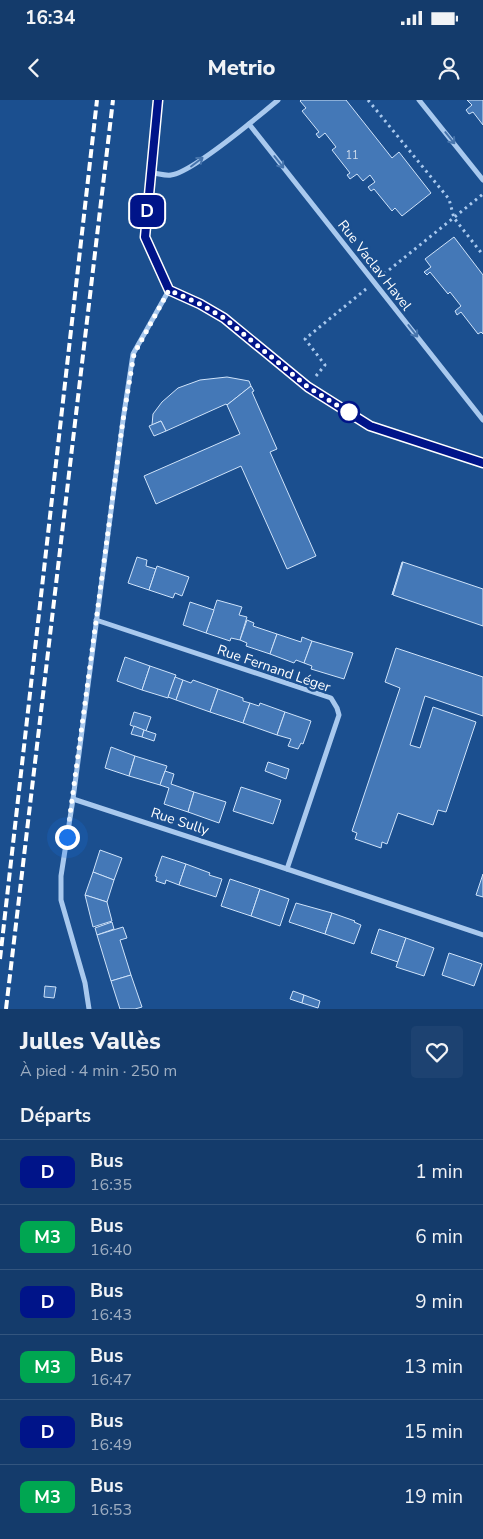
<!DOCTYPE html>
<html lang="fr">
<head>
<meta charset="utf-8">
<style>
  :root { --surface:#143b6b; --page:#1d4271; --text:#f1f3f6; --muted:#9dadc1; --line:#33557e }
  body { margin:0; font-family:"Nunito Sans",sans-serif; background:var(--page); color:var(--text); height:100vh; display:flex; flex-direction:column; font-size:19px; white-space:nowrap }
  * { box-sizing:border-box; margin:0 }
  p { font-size:16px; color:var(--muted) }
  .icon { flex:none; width:28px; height:28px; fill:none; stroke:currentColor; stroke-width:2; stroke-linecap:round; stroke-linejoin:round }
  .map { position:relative; height:909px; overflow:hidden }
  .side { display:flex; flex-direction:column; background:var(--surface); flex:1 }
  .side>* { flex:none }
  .badge { padding:0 10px; border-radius:8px; font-size:18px; line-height:32px }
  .you { position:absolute; width:25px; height:25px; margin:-12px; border:4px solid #fff; border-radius:50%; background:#1a73e8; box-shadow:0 0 0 8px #1a73e833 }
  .map>.badge { position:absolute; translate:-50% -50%; box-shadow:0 0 0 2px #fff }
  h2 { padding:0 20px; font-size:19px; line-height:45px }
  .round { display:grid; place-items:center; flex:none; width:52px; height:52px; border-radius:5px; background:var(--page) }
  .overview { display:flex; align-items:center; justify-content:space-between; height:85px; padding:0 20px }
  h1 { font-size:24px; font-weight:800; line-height:38px }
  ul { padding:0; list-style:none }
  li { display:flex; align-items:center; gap:15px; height:65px; padding:0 20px; border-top:1px solid var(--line) }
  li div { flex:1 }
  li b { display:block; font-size:19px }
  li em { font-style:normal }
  li .badge { min-width:55px; font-weight:700; text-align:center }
  .status { display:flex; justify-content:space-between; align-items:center; height:35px; padding:0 25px; background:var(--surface); direction:ltr }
  .status svg { height:14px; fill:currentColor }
  header { display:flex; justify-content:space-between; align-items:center; height:65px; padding:0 20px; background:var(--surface); font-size:22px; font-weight:800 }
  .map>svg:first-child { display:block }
  .building { fill:#4478b7; stroke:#cfe3fa }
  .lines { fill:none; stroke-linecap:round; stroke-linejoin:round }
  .path { stroke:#a9c9ee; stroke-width:3; stroke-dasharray:2.5 4; stroke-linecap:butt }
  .minor { stroke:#a9c9ee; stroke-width:5 }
  .rail { stroke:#fff; stroke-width:4; stroke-dasharray:9 4; stroke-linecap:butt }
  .oneway { stroke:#4674ac }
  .line-casing { stroke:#fff; stroke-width:11 }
  .line { stroke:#001489; stroke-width:8 }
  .walk { stroke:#fff; stroke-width:5; stroke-dasharray:0 9 }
  .stop-dot { fill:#fff; stroke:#001489; stroke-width:2.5 }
  .labels { text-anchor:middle; stroke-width:5; stroke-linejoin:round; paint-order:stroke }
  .number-label { font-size:11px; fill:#d0dded }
  .street-label { font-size:14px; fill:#fff; stroke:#1b4f8f }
</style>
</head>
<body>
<div class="status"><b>16:34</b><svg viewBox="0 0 49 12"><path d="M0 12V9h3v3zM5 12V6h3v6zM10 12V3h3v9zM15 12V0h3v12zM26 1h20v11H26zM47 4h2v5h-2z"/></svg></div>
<header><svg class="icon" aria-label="back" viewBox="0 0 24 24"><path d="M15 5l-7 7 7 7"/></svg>Metrio<svg class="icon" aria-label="person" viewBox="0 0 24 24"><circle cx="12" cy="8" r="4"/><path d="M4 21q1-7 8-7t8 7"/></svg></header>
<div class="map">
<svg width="483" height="909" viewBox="0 0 483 909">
  <rect width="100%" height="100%" fill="#1b4f8f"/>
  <g class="building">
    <polygon points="301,0 346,0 392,58 399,52 431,93 402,116 395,108 392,111 374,89 371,91 368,87 375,82 370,75 363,81 357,74 350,79 347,75 350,73 332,50 336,47 325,33 319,38 316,34 319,32 302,11 306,8 300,1"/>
    <polygon points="467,0 483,0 483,25 473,12 469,14 466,10 472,5"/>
    <polygon points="454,137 483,175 483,234 481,232 478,234 461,212 457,215 455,211 461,206 450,192 448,194 430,172 427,175 424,172 431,167 425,159"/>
    <polygon points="227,277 249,281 251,286 227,305 226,304 166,331 161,321 152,325 153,314 162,302 178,288 200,280"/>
    <polygon points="251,286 254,291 252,292 277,349 270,352 316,456 287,469 241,366 156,404 144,376 240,334 227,305"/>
    <polygon points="161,321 166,331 154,336 149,326"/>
    <polygon points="137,457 147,460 146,466 156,469 149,490 128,483"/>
    <polygon points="402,462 403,462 392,495"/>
    <polygon points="403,462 483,489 483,526 393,495"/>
    <polygon points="157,466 189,477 182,496 175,493 173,498 149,490"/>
    <polygon points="217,500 242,507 239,515 247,517 240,540 231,538 230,541 206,533"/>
    <polygon points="190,502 214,510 206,533 183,525"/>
    <polygon points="247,520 254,523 253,526 277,534 270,554 246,546 247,543 240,540"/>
    <polygon points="277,534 301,542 302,537 312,541 304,563 296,560 294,563 270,554"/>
    <polygon points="312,541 353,553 344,579 311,569 312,566 304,563"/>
    <polygon points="396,548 483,577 483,616 425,596 410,645 420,648 433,607 476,622 446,712 438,710 433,725 398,713 387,744 382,742 381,748 355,739 357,733 352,731 400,588 385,582"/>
    <polygon points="125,557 150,566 142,590 117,581"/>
    <polygon points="150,566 176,575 168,598 142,590"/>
    <polygon points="175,577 183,580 176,600 168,597"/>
    <polygon points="183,580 191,583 193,580 218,589 210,612 176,600"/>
    <polygon points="218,589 243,598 243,601 250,603 243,623 210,612"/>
    <polygon points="250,603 259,606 260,603 285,612 277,635 243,623"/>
    <polygon points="134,612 151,617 146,631 130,625"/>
    <polygon points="285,612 311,621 303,644 301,643 298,649 288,646 291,639 277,635"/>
    <polygon points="134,626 144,630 142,637 131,634"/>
    <polygon points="144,630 156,634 154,641 142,637"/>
    <polygon points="111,647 135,656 129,676 105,668"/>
    <polygon points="135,656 167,666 160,685 129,676"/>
    <polygon points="268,662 289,669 286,679 265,671"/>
    <polygon points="165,671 174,674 171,684 194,692 188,712 164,704 169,688 160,685"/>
    <polygon points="241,687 281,700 273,724 233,711"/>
    <polygon points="194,692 226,702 219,723 188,712"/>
    <polygon points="100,750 122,758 114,780 93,772"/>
    <polygon points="162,756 186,764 179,785 166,780 165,784 156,781 157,777 155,776"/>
    <polygon points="186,764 210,773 209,775 222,779 216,797 179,785"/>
    <polygon points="93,772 114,780 107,802 85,795"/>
    <polygon points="483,774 483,797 476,795"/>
    <polygon points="230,779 260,789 251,816 221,806"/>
    <polygon points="260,789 289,799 280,826 251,816"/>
    <polygon points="85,795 107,802 112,821 93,827"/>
    <polygon points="296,803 332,813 325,834 289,822"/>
    <polygon points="332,813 355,821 354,822 361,825 354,844 325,834"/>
    <polygon points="112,822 114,829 97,835 95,828"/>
    <polygon points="123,827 127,838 120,840 131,875 111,881 97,835"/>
    <polygon points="379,829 406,838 398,862 371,853"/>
    <polygon points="406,838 434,848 424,876 396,867"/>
    <polygon points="449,853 482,864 474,886 442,875"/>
    <polygon points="131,875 142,907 135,909 120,909 111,881"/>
    <polygon points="45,886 56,887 54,898 44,897"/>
    <polygon points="293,891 304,895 302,903 290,899"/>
    <polygon points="304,895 320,901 318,908 302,903"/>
  </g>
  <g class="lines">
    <g class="path">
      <polyline points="368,0 449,99 454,118 483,155"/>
      <polyline points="384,174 483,94"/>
      <polyline points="316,276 325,265 305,239 366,189"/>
    </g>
    <g class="minor">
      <polyline points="158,0 145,137 169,190 200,204 224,217 308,287 370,326 483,363"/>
      <polyline points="419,0 483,80"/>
      <polyline points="249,24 483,320"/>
      <path d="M152,73C157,73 165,76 171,75C191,73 259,16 278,0"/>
      <polyline points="96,520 331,598 337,608 339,615 287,769"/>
      <polyline points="73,699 123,320 133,254 169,190"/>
      <polyline points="89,909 85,883 61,800 61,776 73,699 287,769 483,835"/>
    </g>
    <g class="rail">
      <polyline points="0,859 97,0"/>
      <polyline points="6,909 113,0"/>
    </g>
  </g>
  <defs><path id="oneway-shaft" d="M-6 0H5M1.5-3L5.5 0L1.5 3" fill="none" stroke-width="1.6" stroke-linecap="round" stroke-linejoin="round" transform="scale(1.25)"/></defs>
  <g class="oneway">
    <use href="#oneway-shaft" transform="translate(450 38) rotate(51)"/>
    <use href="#oneway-shaft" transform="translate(197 62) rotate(-37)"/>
    <use href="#oneway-shaft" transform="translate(279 62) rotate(52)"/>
    <use href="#oneway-shaft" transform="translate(413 231) rotate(52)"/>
  </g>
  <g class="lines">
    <g class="line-casing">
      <polyline id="line" points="158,0 145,137 169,190 200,204 224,218 308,287 370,326 483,363"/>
    </g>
    <use href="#line" class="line"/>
    <polyline class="walk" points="67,737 123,320 134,254 169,190 200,204 224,218 308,287 354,316 349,312"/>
  </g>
  <circle class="stop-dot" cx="349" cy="312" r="10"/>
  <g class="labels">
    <g class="number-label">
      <text x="352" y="59">11</text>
    </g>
    <g class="street-label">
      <text transform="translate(375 165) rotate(52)" y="5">Rue Vaclav Havel</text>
      <text transform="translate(274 568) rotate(19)" y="5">Rue Fernand Léger</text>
      <text transform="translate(180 721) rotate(18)" y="5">Rue Sully</text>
    </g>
  </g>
</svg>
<div class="you" style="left:67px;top:737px"></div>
<b class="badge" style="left:147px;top:111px;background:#001489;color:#fff">D</b>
</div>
<section class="side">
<div class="overview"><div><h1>Julles Vallès</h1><p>À pied · 4 min · 250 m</p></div><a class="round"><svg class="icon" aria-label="heart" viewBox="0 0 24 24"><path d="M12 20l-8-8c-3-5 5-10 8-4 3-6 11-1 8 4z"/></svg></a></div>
<h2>Départs</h2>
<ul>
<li><span class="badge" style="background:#001489;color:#fff">D</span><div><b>Bus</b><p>16:35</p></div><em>1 min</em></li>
<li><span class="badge" style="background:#00a651;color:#fff">M3</span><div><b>Bus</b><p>16:40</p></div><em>6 min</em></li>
<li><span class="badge" style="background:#001489;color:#fff">D</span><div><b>Bus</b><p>16:43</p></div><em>9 min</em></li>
<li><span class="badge" style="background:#00a651;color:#fff">M3</span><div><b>Bus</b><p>16:47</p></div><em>13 min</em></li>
<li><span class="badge" style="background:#001489;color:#fff">D</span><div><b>Bus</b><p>16:49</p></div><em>15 min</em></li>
<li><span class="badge" style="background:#00a651;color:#fff">M3</span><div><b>Bus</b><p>16:53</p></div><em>19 min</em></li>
</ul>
</section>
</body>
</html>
